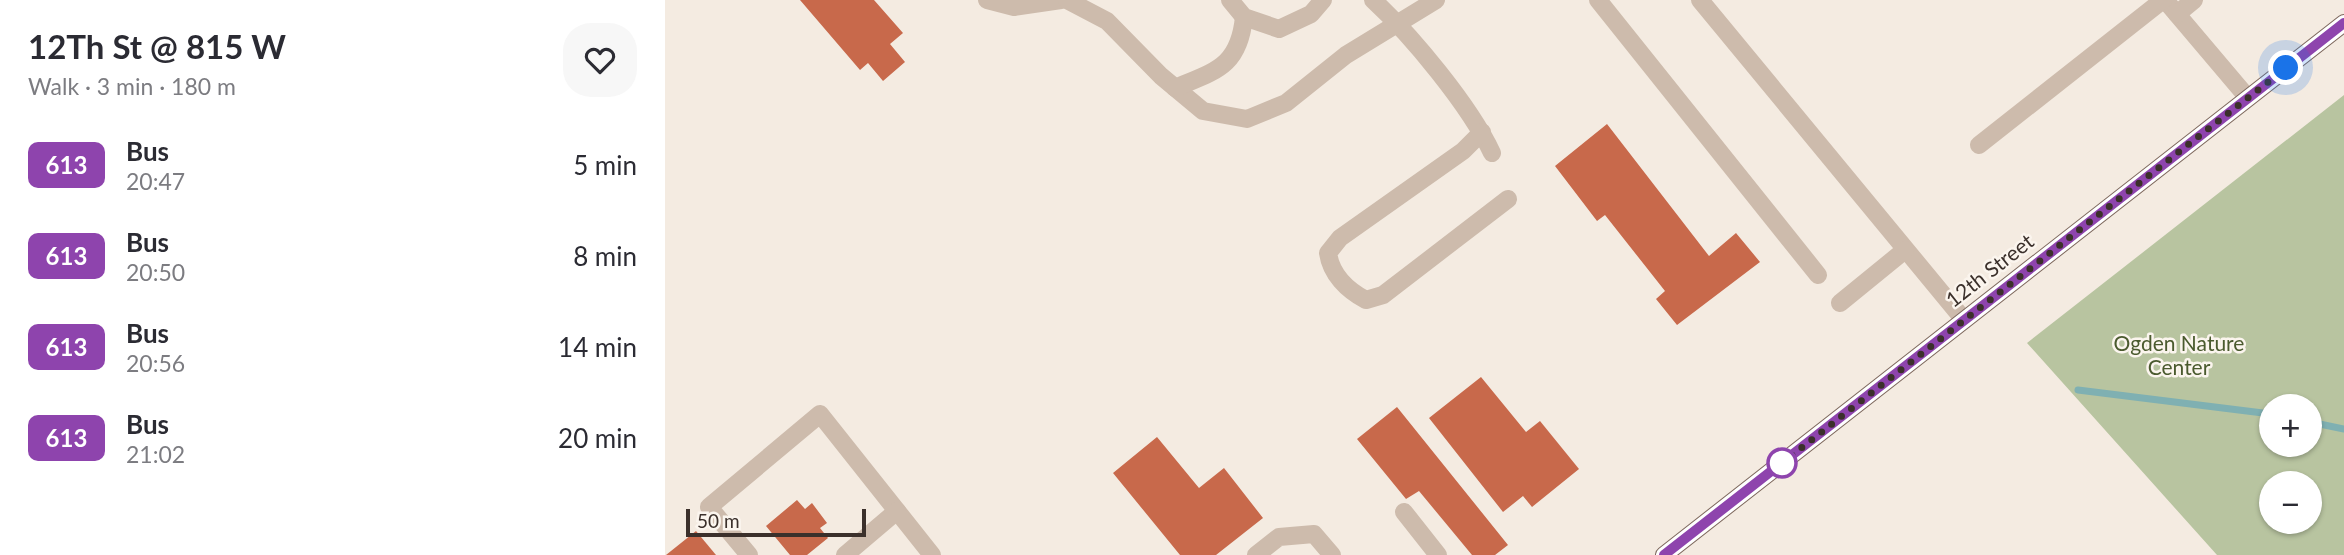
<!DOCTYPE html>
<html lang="en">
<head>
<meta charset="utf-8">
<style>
  :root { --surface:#fff; --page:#f7f7f7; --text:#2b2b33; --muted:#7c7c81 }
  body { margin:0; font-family:Lato,sans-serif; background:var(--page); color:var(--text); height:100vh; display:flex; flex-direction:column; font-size:26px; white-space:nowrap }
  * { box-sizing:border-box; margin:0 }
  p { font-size:23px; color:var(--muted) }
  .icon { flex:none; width:38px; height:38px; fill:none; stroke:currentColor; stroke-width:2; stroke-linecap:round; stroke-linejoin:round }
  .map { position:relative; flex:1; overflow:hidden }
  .details { display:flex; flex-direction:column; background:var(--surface); width:665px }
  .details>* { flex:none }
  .badge { padding:0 14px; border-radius:10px; font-size:24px; line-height:46px }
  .tools { position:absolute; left:1594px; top:394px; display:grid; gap:14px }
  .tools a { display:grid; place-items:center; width:63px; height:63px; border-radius:50%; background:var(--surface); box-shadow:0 2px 5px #0004; font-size:35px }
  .scale { position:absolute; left:21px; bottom:18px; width:180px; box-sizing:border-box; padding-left:7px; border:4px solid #3b302b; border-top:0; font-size:19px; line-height:24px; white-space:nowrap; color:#3b302b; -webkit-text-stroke:5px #fbf5ee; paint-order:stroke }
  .you { position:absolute; width:35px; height:35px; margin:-18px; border:5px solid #fff; border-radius:50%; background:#1a73e8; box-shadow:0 0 0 10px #1a73e833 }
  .map>.badge { position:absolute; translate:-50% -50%; box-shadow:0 0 0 4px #fff }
  .round { display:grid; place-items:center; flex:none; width:74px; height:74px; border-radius:28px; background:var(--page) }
  .overview { display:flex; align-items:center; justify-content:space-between; height:119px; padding:0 28px }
  h1 { font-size:33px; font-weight:700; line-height:52px }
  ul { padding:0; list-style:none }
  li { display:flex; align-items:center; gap:21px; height:91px; padding:0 28px }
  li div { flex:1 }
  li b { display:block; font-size:26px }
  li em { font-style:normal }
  li .badge { min-width:77px; font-weight:700; text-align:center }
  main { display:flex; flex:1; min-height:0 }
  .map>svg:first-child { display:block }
  .green { fill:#b8c4a0; fill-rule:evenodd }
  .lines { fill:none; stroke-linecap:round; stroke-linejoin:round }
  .stream { stroke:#7fb0b2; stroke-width:7 }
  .building { fill:#c8694b }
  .minor { stroke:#cdbbac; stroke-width:18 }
  .major { stroke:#7d675c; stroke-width:18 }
  .line-casing { stroke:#fff; stroke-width:16 }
  .line { stroke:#8e44ad; stroke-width:10 }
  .walk { stroke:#3b302b; stroke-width:7; stroke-dasharray:0 12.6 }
  .stop-dot { fill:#fff; stroke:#8e44ad; stroke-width:3.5 }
  .labels { text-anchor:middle; stroke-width:5; stroke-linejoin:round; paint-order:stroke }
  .street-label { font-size:21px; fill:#3b302b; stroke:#fbf5ee }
  .park-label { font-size:21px; fill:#4a5a2e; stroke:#fbf5ee }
</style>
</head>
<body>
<main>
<section class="details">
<div class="overview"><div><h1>12Th St @ 815 W</h1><p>Walk · 3 min · 180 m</p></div><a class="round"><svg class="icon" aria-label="heart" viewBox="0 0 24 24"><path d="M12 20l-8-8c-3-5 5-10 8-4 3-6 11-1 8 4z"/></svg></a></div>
<ul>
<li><span class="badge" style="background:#8e44ad;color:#fff">613</span><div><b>Bus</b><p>20:47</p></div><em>5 min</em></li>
<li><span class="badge" style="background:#8e44ad;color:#fff">613</span><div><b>Bus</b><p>20:50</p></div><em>8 min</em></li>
<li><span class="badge" style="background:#8e44ad;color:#fff">613</span><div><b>Bus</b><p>20:56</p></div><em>14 min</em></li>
<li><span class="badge" style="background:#8e44ad;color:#fff">613</span><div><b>Bus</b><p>21:02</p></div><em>20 min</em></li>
</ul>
</section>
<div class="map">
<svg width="1679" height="555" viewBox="0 0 1679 555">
  <rect width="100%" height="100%" fill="#f4ebe1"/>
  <path class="green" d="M1679,95V555H1552L1362,343ZM1606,406H1645V444H1606ZM1606,483H1645V522H1606Z"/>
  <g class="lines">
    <g class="stream">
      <polyline points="1413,390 1606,414"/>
      <polyline points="1645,422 1679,429"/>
    </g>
  </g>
  <g class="building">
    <polygon points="135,0 209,0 238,33 225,44 240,62 218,81 203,63 195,70"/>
    <polygon points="942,124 1044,256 1071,233 1095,262 1012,325 991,299 1000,291 940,215 932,221 890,166"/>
    <polygon points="816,377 861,432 875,421 914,469 867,507 858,496 838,512 764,418"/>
    <polygon points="732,407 843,545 830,555 807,555 754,491 741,499 692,439"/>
    <polygon points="492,437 534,488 559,468 598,518 551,555 515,555 448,473"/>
    <polygon points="132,500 140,509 147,503 162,523 155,528 163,538 142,555 125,555 101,526"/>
    <polygon points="31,531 51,555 1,555"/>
  </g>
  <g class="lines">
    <g class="minor">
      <polyline points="322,0 349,7 396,0"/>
      <polyline points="402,0 442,21 496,76 538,111 582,119 621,103 681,55 771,0"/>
      <polyline points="565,0 579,17 614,29 646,14 658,0"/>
      <path d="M708,0C747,36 805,106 827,153"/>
      <polyline points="933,0 1153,275"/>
      <polyline points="1035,0 1299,320"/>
      <polyline points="1500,0 1583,98"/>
      <polyline points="1512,14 1529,0"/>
      <path d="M510,88C550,71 574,67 579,17"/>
      <path d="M817,132L798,151L675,238L663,253C666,274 682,290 701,300L718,295L843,199"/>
      <polyline points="1314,145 1498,0"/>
      <polyline points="1175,303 1240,250"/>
      <polyline points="739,512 773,555"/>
      <polyline points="84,555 44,507 155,414 267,555"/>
      <polyline points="180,555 232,511"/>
      <polyline points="591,555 614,537 649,534 667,555"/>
    </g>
    <polyline class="major" points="999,555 1679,23"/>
  </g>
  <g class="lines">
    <g class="line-casing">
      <polyline id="line" points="999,555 1679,23"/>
    </g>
    <use href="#line" class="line"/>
    <polyline class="walk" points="1117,463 1621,68"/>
  </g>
  <circle class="stop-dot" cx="1117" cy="463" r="14"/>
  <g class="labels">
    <g class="street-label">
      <text transform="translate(1325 271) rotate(-38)" y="7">12th Street</text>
    </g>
    <g class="park-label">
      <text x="1514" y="351">Ogden Nature<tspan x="1514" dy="24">Center</tspan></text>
    </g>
  </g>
</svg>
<div class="tools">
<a>+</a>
<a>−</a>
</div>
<div class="scale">50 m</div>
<div class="you" style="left:1621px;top:68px"></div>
</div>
</main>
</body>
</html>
